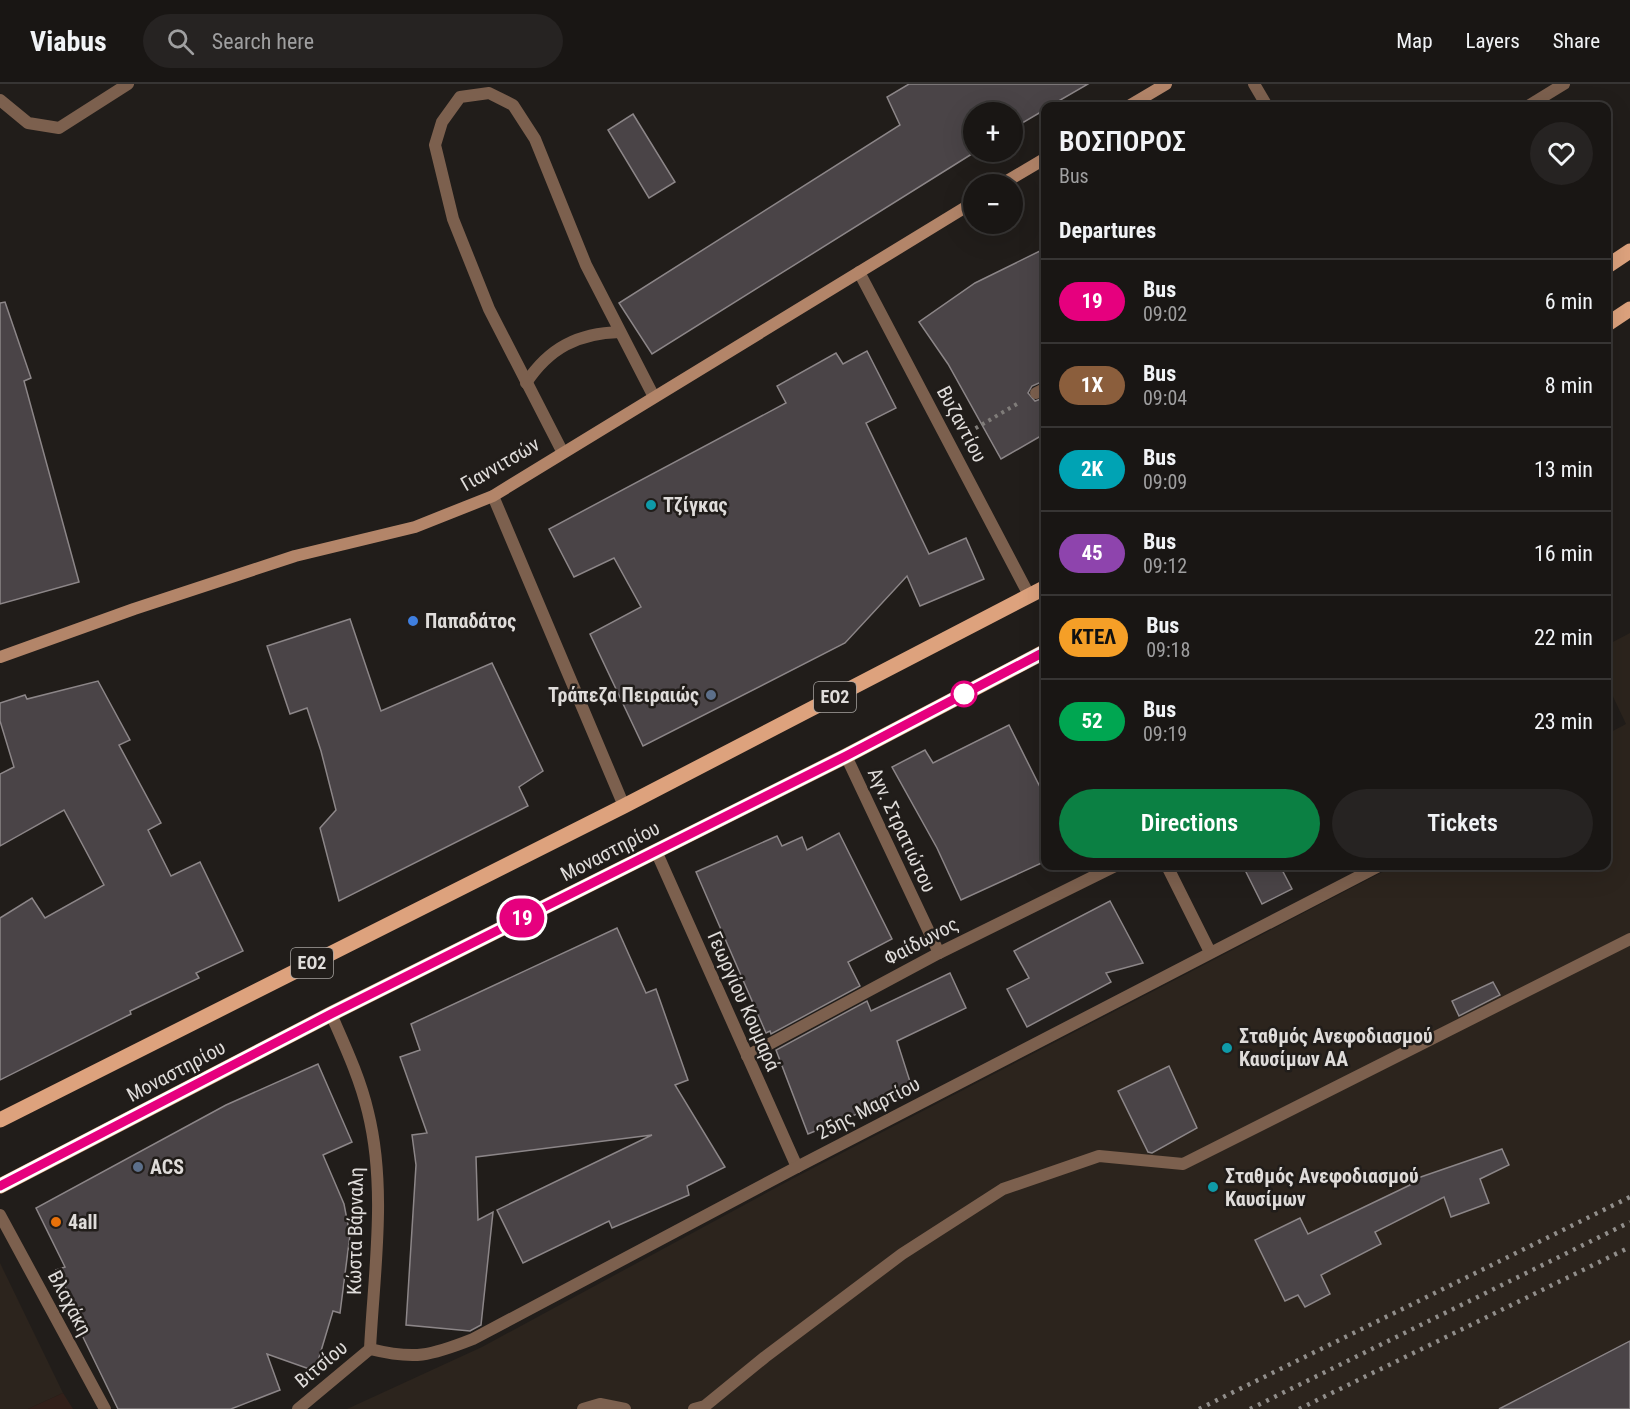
<!DOCTYPE html>
<html lang="en">
<head>
<meta charset="utf-8">
<style>
  :root { --surface:#191614; --page:#262322; --text:#f1f3f6; --muted:#9f9fa0; --line:#373534; --accent:#0b8043 }
  body { margin:0; font-family:"Roboto Condensed",sans-serif; background:var(--page); color:var(--text); height:100vh; display:flex; flex-direction:column; font-size:22px; white-space:nowrap }
  * { box-sizing:border-box; margin:0 }
  p { font-size:20px; color:var(--muted) }
  .icon { flex:none; width:33px; height:33px; fill:none; stroke:currentColor; stroke-width:2; stroke-linecap:round; stroke-linejoin:round }
  .map { position:relative; flex:1; overflow:hidden }
  .drawer { position:absolute; left:1041px; top:18px; width:570px; height:768px; display:flex; flex-direction:column; background:var(--surface); border-radius:12px; box-shadow:0 6px 24px #0002,0 0 0 2px var(--line) }
  .drawer>* { flex:none }
  .badge { padding:0 12px; border-radius:20px; font-size:21px; line-height:39px }
  .tools { position:absolute; left:963px; top:18px; display:grid; gap:12px }
  .tools a { display:grid; place-items:center; width:60px; height:60px; border-radius:50%; background:var(--surface); box-shadow:0 6px 24px #0002,0 0 0 2px var(--line); font-size:30px }
  .map>.badge { position:absolute; translate:-50% -50%; box-shadow:0 0 0 3px #fff }
  h2 { padding:0 18px; font-size:22px; line-height:54px }
  .round { display:grid; place-items:center; flex:none; width:63px; height:63px; border-radius:32px; background:var(--page) }
  .headline { display:flex; align-items:center; justify-content:space-between; height:102px; padding:0 18px }
  h1 { font-size:28px; font-weight:600; line-height:45px }
  .action { display:flex; gap:12px; margin-top:auto; padding:12px 18px }
  .action a { flex:1; height:69px; border-radius:36px; background:var(--accent); color:#fff; font-size:24px; font-weight:600; line-height:69px; text-align:center }
  .action a+a { background:var(--page); color:var(--text) }
  ul { padding:0; list-style:none }
  li { display:flex; align-items:center; gap:18px; height:84px; padding:0 18px; border-top:2px solid var(--line) }
  li div { flex:1 }
  li b { display:block; font-size:22px }
  li em { font-style:normal }
  li .badge { min-width:66px; font-weight:700; text-align:center }
  header { display:flex; align-items:center; gap:36px; box-sizing:border-box; height:84px; padding:0 30px; background:var(--surface); border-bottom:2px solid var(--line) }
  header strong { font-size:28px }
  nav { display:flex; gap:33px; margin-inline-start:auto; font-size:21px }
  .search { width:420px; height:54px; background:var(--page); display:flex; align-items:center; gap:15px; box-sizing:border-box; padding:0 21px; border-radius:33px; color:var(--muted); font-size:22px }
  .map>svg:first-child { display:block }
  .built { fill:#2c241d }
  .industrial { fill:#32201a }
  .building { fill:#4a4447; stroke:#8c8688; stroke-width:1.5 }
  .lines { fill:none; stroke-linecap:round; stroke-linejoin:round }
  .path { stroke:#7f7c79; stroke-width:4; stroke-dasharray:3 4.5; stroke-linecap:butt }
  .lane { stroke:#7c604e; stroke-width:12 }
  .street { stroke:#7c604e; stroke-width:12 }
  .secondary { stroke:#b38569; stroke-width:12 }
  .primary { stroke:#dda27d; stroke-width:15 }
  .rail { stroke:#918e8b; stroke-width:4.5; stroke-dasharray:3 6; stroke-linecap:butt }
  .line-casing { stroke:#fff; stroke-width:14 }
  .line { stroke:#e6007e; stroke-width:9 }
  .culture-dot { fill:#0f9aa8; stroke:#211d1a; stroke-width:2 }
  .shop-dot { fill:#3f7fe0; stroke:#211d1a; stroke-width:2 }
  .stop-dot { fill:#fff; stroke:#e6007e; stroke-width:3 }
  .service-dot { fill:#5c6f8a; stroke:#211d1a; stroke-width:2 }
  .food-dot { fill:#e8710a; stroke:#211d1a; stroke-width:2 }
  .labels { text-anchor:middle; stroke-width:5; stroke-linejoin:round; paint-order:stroke }
  .shield { fill:#211d1a; stroke:#a6a3a0; stroke-width:1.5 }
  .shield-label { font-size:18px; font-weight:bold; fill:#dfdcda }
  .street-label { font-size:20px; fill:#dfdcda; stroke:#211d1a }
  .poi-label { font-size:20px; font-weight:bold; fill:#dfdcda; stroke:#211d1a; text-anchor:start }
</style>
</head>
<body>
<header>
<strong>Viabus</strong>
<div class="search"><svg class="icon" aria-label="search" viewBox="0 0 24 24"><circle cx="10" cy="10" r="6"/><path d="M15 15l6 6"/></svg>Search here</div>
<nav><a>Map</a><a>Layers</a><a>Share</a></nav>
</header>
<div class="map">
<svg width="1630" height="1325" viewBox="0 0 1630 1325">
  <rect width="100%" height="100%" fill="#211d1a"/>
  <g class="built">
    <polygon points="1630,549 1630,1325 347,1325 482,1263 792,1095 1394,782 1606,782 1607,650 1626,640 1607,600 1607,561"/>
    <polygon points="0,1179 63,1309 28,1325 0,1325"/>
  </g>
  <polygon class="industrial" points="63,1309 73,1325 28,1325"/>
  <g class="building">
    <polygon points="909,0 1088,0 1050,22 1046,22 1046,25 1012,45 1012,28 974,28 975,68 652,270 619,219 900,41 887,13"/>
    <polygon points="633,30 675,98 649,114 608,46"/>
    <polygon points="1046,164 1046,296 1032,302 1028,309 1035,317 1046,313 1046,349 1001,375 948,280 919,238 975,199"/>
    <polygon points="5,218 31,294 24,297 79,498 0,520 0,219"/>
    <polygon points="867,267 896,324 866,339 929,470 966,454 984,495 920,522 907,492 845,559 643,662 590,550 641,523 614,474 574,493 549,445 786,319 777,302 836,269 843,280"/>
    <polygon points="350,535 381,627 492,579 543,687 519,703 528,722 339,817 320,744 336,726 321,667 307,624 290,630 267,562"/>
    <polygon points="98,597 130,656 119,661 161,739 148,746 171,792 200,778 243,867 196,889 199,894 130,927 131,930 0,996 0,834 32,814 45,834 104,801 64,726 0,762 0,690 14,683 0,637 0,619 25,611 27,615"/>
    <polygon points="1009,641 1046,715 1046,777 961,816 937,764 892,683 925,666 933,679"/>
    <polygon points="839,749 892,855 848,878 860,902 771,950 770,947 766,949 696,788 777,752 782,762 802,753 807,766"/>
    <polygon points="1243,782 1280,782 1292,805 1262,820"/>
    <polygon points="1110,817 1143,879 1106,889 1111,898 1027,943 1007,905 1029,894 1014,867"/>
    <polygon points="617,844 646,909 656,905 688,996 675,1001 725,1083 687,1102 689,1111 612,1144 609,1137 523,1179 497,1126 652,1051 476,1073 478,1136 493,1128 481,1241 470,1247 406,1241 416,1081 412,1051 427,1049 400,973 420,966 411,940"/>
    <polygon points="950,889 966,924 897,957 913,1007 808,1050 776,966 867,917 871,927"/>
    <polygon points="1493,898 1500,911 1459,932 1452,917"/>
    <polygon points="318,980 352,1058 323,1071 344,1120 350,1151 340,1229 333,1227 315,1287 267,1270 280,1306 231,1325 118,1325 81,1249 88,1246 56,1186 65,1183 36,1124 226,1021"/>
    <polygon points="1169,982 1197,1044 1152,1069 1148,1068 1118,1007"/>
    <polygon points="1502,1065 1509,1081 1480,1095 1489,1119 1451,1133 1444,1113 1375,1148 1381,1160 1321,1191 1330,1210 1305,1223 1298,1211 1285,1217 1255,1156 1300,1134 1308,1150 1410,1101 1409,1097"/>
    <polygon points="1630,1257 1630,1325 1499,1325"/>
  </g>
  <g class="lines">
    <polyline class="path" points="969,348 1017,320"/>
    <g class="lane">
      <path d="M526,299C549,264 578,249 620,248"/>
      <polyline points="562,367 489,225 453,135 435,61 442,38 460,13 489,9 513,21 535,55 586,181 654,313"/>
    </g>
    <g class="street">
      <polyline points="1254,0 1267,22"/>
      <polyline points="0,16 28,39 59,44 128,0"/>
      <polyline points="1528,22 1564,0"/>
      <polyline points="859,188 1029,511"/>
      <polyline points="1036,309 1046,304"/>
      <polyline points="493,412 624,722"/>
      <polyline points="846,672 939,869"/>
      <polyline points="656,767 797,1083"/>
      <polyline points="1167,782 1210,868"/>
      <path d="M331,930C345,962 360,994 368,1028C387,1105 374,1187 370,1265"/>
      <polyline points="747,972 939,869 1115,782"/>
      <polyline points="0,1131 105,1325"/>
      <path d="M370,1265C415,1276 430,1272 473,1255L797,1083L1379,782"/>
      <polyline points="298,1325 370,1265"/>
      <polyline points="583,1325 600,1320 625,1325"/>
      <polyline points="694,1325 705,1322 765,1273 902,1170 1003,1105 1099,1072 1183,1080 1630,855"/>
    </g>
    <g class="secondary">
      <polyline points="1129,22 1166,0"/>
      <polyline points="1002,100 1046,74"/>
      <polyline points="0,573 134,525 295,472 415,443 493,412 974,118"/>
    </g>
    <g class="primary">
      <polyline points="1606,183 1630,167"/>
      <polyline points="1606,241 1630,225"/>
      <polyline points="0,1036 624,722 1046,503"/>
      <polyline points="0,1102 331,930 846,672 1046,567"/>
    </g>
    <g class="rail">
      <polyline points="1199,1325 1630,1113"/>
      <polyline points="1250,1325 1630,1138"/>
      <polyline points="1299,1325 1630,1163"/>
    </g>
  </g>
  <g class="lines">
    <g class="line-casing">
      <polyline id="line" points="0,1102 331,930 846,672 1046,567"/>
    </g>
    <use href="#line" class="line"/>
  </g>
  <g class="culture-dot">
    <circle cx="651" cy="421" r="6"/>
    <circle cx="1227" cy="964" r="6"/>
    <circle cx="1213" cy="1103" r="6"/>
  </g>
  <circle class="shop-dot" cx="413" cy="537" r="6"/>
  <circle class="stop-dot" cx="964" cy="610" r="12"/>
  <g class="service-dot">
    <circle cx="711" cy="611" r="6"/>
    <circle cx="138" cy="1083" r="6"/>
  </g>
  <circle class="food-dot" cx="56" cy="1138" r="6"/>
  <g class="labels">
    <g class="shield">
      <rect x="814" y="598" width="42" height="30" rx="4.5"/>
      <rect x="291" y="864" width="42" height="30" rx="4.5"/>
    </g>
    <g class="shield-label">
      <text x="835" y="619">ΕΟ2</text>
      <text x="312" y="885">ΕΟ2</text>
    </g>
    <g class="street-label">
      <text transform="translate(962 340) rotate(62)" y="7">Βυζαντίου</text>
      <text transform="translate(500 380) rotate(-30)" y="7">Γιαννιτσών</text>
      <text transform="translate(902 746) rotate(65)" y="7">Αγν. Στρατιώτου</text>
      <text transform="translate(610 767) rotate(-27)" y="7">Μοναστηρίου</text>
      <text transform="translate(921 857) rotate(-28)" y="7">Φαίδωνος</text>
      <text transform="translate(744 917) rotate(66)" y="7">Γεωργίου Κουμαρά</text>
      <text transform="translate(176 987) rotate(-28)" y="7">Μοναστηρίου</text>
      <text transform="translate(868 1024) rotate(-27)" y="7">25ης Μαρτίου</text>
      <text transform="translate(355 1147) rotate(-89)" y="7">Κώστα Βάρναλη</text>
      <text transform="translate(70 1219) rotate(62)" y="7">Βλαχάκη</text>
      <text transform="translate(321 1280) rotate(-40)" y="7">Βιτσίου</text>
    </g>
    <g class="poi-label">
      <text x="663" y="428">Τζίγκας</text>
      <text x="425" y="544">Παπαδάτος</text>
      <text x="699" y="618" text-anchor="end">Τράπεζα Πειραιώς</text>
      <text x="1239" y="959">Σταθμός Ανεφοδιασμού<tspan x="1239" dy="23">Καυσίμων ΑΑ</tspan></text>
      <text x="150" y="1090">ACS</text>
      <text x="1225" y="1099">Σταθμός Ανεφοδιασμού<tspan x="1225" dy="23">Καυσίμων</tspan></text>
      <text x="68" y="1145">4all</text>
    </g>
  </g>
</svg>
<div class="tools">
<a>+</a>
<a>−</a>
</div>
<b class="badge" style="left:522px;top:834px;background:#e6007e;color:#fff">19</b>
<section class="drawer">
<div class="headline"><div><h1>ΒΟΣΠΟΡΟΣ</h1><p>Bus</p></div><a class="round"><svg class="icon" aria-label="heart" viewBox="0 0 24 24"><path d="M12 20l-8-8c-3-5 5-10 8-4 3-6 11-1 8 4z"/></svg></a></div>
<h2>Departures</h2>
<ul>
<li><span class="badge" style="background:#e6007e;color:#fff">19</span><div><b>Bus</b><p>09:02</p></div><em>6 min</em></li>
<li><span class="badge" style="background:#8b5e3c;color:#fff">1Χ</span><div><b>Bus</b><p>09:04</p></div><em>8 min</em></li>
<li><span class="badge" style="background:#00a3b4;color:#fff">2Κ</span><div><b>Bus</b><p>09:09</p></div><em>13 min</em></li>
<li><span class="badge" style="background:#8e44ad;color:#fff">45</span><div><b>Bus</b><p>09:12</p></div><em>16 min</em></li>
<li><span class="badge" style="background:#f59f27;color:#111">ΚΤΕΛ</span><div><b>Bus</b><p>09:18</p></div><em>22 min</em></li>
<li><span class="badge" style="background:#00a651;color:#fff">52</span><div><b>Bus</b><p>09:19</p></div><em>23 min</em></li>
</ul>
<div class="action"><a>Directions</a><a>Tickets</a></div>
</section>
</div>
</body>
</html>
